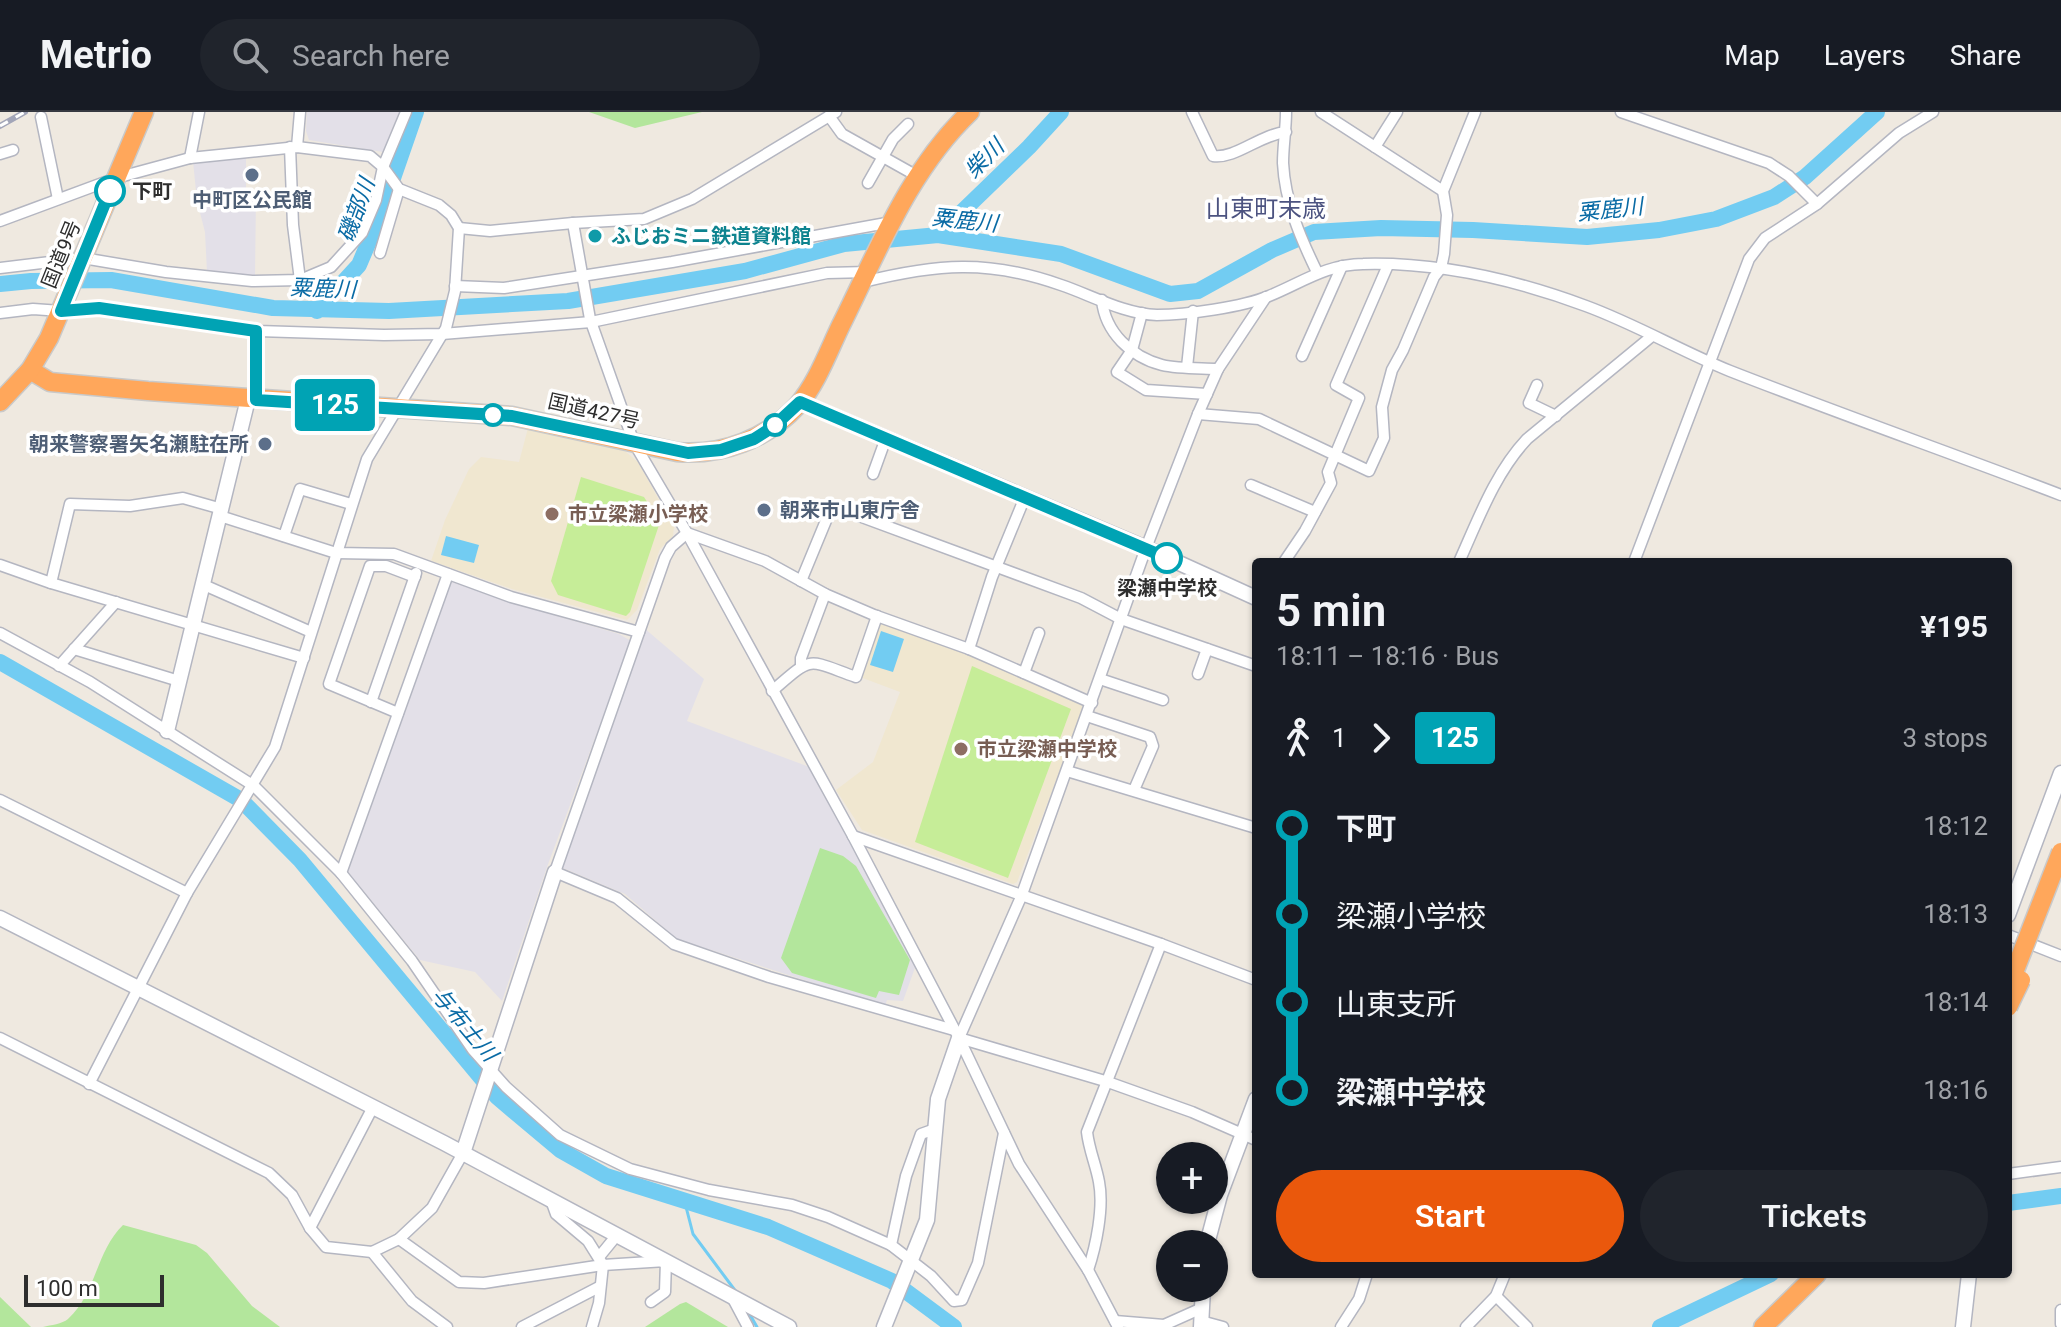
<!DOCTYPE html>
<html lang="en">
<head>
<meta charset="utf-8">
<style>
  :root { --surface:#171b24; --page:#20242c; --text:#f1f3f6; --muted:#9ea1a6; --line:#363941; --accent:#ea580c }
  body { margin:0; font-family:Roboto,"Noto Sans JP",sans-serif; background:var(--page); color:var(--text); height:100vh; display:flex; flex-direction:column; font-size:30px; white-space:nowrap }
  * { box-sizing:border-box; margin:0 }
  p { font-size:26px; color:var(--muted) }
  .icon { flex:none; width:44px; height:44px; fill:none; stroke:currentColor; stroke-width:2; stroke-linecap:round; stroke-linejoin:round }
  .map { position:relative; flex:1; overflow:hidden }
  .details { position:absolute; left:1252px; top:446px; width:760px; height:720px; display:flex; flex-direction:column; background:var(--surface); border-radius:8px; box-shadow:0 2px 6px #0004 }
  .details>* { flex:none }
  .badge { padding:0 16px; border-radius:6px; font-size:28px; line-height:52px }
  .controls { position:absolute; left:1156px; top:1030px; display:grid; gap:16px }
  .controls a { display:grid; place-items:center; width:72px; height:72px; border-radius:50%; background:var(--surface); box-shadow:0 2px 6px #0004; font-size:40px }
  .scale { position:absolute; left:24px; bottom:20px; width:140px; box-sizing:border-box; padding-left:8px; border:4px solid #2e2e2e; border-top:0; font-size:22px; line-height:28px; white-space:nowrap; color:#2e2e2e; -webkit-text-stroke:6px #fff; paint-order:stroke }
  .map>.badge { position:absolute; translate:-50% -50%; box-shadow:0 0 0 4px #fff }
  .legs { display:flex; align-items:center; gap:12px; height:88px; padding:0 24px; font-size:26px }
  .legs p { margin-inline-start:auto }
  .overview { display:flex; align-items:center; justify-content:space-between; height:136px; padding:0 24px }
  h1 { font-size:44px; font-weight:600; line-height:60px }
  .cta { display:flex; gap:16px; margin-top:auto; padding:16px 24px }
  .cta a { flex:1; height:92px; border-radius:48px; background:var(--accent); color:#fff; font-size:32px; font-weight:600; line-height:92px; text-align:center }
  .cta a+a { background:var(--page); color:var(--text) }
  ul { padding:0 24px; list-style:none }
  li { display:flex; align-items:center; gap:28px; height:88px; font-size:30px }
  li i { display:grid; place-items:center; width:12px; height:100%; margin:0 10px; background:currentColor }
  li i::after { content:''; width:20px; height:20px; margin:-10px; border:6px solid; border-radius:50%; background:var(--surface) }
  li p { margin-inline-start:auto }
  li:first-child i { background:linear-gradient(#0000 50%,currentColor 0) }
  li:last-child i { background:linear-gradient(currentColor 50%,#0000 0) }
  header { display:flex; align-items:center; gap:48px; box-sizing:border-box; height:112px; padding:0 40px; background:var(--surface); border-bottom:2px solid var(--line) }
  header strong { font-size:38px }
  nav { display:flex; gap:44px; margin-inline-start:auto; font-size:28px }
  .search { width:560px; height:72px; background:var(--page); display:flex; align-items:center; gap:20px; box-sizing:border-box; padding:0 28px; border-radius:44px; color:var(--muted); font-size:30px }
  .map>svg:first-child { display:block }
  .industrial { fill:#e3e0e8 }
  .education { fill:#f0e7d0 }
  .green { fill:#b3e69c }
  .pitch { fill:#c6ed98 }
  .water { fill:#72ccf2 }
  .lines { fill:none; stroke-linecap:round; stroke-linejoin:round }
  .stream { stroke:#72ccf2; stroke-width:3 }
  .river { stroke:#72ccf2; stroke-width:16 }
  .street-casing { stroke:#b4b6c1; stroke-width:13 }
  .secondary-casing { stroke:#b4b6c1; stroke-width:17 }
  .highway-casing { stroke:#c9c9c9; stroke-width:21 }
  .street { stroke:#fff; stroke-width:10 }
  .secondary { stroke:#fff; stroke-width:14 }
  .highway { stroke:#ffa75b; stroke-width:18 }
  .rail-casing { stroke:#a2a5b8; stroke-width:6 }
  .rail { stroke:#fff; stroke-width:3; stroke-dasharray:9; stroke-linecap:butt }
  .highway-bridge-casing { stroke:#c9c9c9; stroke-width:21; stroke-linecap:butt }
  .highway-bridge { stroke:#ffa75b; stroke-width:18 }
  .line-1-casing { stroke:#fff; stroke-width:18 }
  .line-1 { stroke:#00a3b4; stroke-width:12 }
  .service-dot { fill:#5c6f8a; stroke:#fff; stroke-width:3 }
  .stop-1-dot { fill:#fff; stroke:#00a3b4; stroke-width:4 }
  .culture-dot { fill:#0f9aa8; stroke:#fff; stroke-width:3 }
  .education-dot { fill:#8d6e63; stroke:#fff; stroke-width:3 }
  .labels { text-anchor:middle; stroke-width:7; stroke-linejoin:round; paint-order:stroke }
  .stop-label { font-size:20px; font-weight:bold; fill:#2e2e2e; stroke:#fff; text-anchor:start }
  .service-label { font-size:20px; font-weight:bold; fill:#4e5e75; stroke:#fff }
  .culture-label { font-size:20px; font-weight:bold; fill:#0d838f; stroke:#fff; text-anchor:start }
  .street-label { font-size:20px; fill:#2e2e2e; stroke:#fff }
  .education-label { font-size:20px; font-weight:bold; fill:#785e54; stroke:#fff; text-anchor:start }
  .water-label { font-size:22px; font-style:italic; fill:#0a6ba5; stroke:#fff }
  .quarter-label { font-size:24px; fill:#4c5380; stroke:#fff }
</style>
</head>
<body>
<header>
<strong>Metrio</strong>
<div class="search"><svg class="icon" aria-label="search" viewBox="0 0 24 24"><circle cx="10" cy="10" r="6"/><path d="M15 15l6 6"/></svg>Search here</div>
<nav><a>Map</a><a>Layers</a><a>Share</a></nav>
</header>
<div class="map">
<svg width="2061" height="1215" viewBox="0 0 2061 1215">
  <rect width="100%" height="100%" fill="#efe9e0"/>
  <g class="industrial">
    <polygon points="307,0 399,0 383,40 309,28 306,19"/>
    <polygon points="246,42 246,85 256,85 255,163 207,160 205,120 197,89 193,49"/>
    <polygon points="449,469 523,494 619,522 631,529 547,755 502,889 475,860 420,848 347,759"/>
    <polygon points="644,516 704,567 687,609 812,656 916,853 903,889 887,888 885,894 677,827 625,782 563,756 562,754"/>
  </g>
  <g class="education">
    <polygon points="528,316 616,334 616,336 626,340 638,350 674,415 673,424 660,437 637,498 627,508 512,477 431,449 445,408 469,357 481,345 519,350"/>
    <polygon points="881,509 964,539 1085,594 1017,770 1013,772 862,718 836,678 873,650 900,580 860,565 876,511"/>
  </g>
  <g class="green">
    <polygon points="589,0 702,0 635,16"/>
    <polygon points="820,736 843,744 856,754 910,848 899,883 879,879 876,886 792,861 781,846"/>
    <path d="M123,1113L196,1133L207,1141L252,1194L280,1215H43C51,1213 62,1212 68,1207C96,1182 96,1139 123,1113Z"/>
    <polygon points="0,1185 31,1215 0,1215"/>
    <polygon points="686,1190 728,1215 645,1215 680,1192"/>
  </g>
  <g class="pitch">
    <polygon points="581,365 644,385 660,410 630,500 626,504 558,483 551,469"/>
    <polygon points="972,554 1071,597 1008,766 915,730"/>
  </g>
  <g class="water">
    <polygon points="446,424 479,433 474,451 441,443"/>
    <polygon points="881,519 904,527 893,560 870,553"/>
  </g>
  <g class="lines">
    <g class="stream">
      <polyline points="685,1091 693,1122 737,1181"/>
      <polyline points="749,1201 757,1215"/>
    </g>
    <g class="river">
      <polyline points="938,123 1029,35 1061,0"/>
      <polyline points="0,172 31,169 111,168 273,196 389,199 568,189 745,159 844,132 938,123 1061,142 1170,182 1198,179 1272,138 1314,120 1381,116 1473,118 1587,125 1659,118 1716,107 1774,85 1805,65 1877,0"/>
      <polyline points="317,199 359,153 381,101 416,0"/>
      <polyline points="0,550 241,688 300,748 497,985 560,1038 606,1064 768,1115 892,1169 954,1215"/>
      <polyline points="2008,1091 2061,1084"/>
      <polyline points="1660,1215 1771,1162"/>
    </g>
    <g class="street-casing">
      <g id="street">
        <path d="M1192,0L1213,44C1236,47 1259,23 1286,20"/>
        <path d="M1286,0C1286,17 1283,34 1283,51C1285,90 1300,125 1317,160"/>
        <polyline points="1321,0 1443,79"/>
        <polyline points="1621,0 1769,51 1789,64 1817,92"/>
        <polyline points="829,4 842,22 917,64"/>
        <polyline points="41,5 58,87"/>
        <polyline points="290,35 293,113 300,168"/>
        <polyline points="297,35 300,0"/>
        <polyline points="1375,35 1397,0"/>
        <polyline points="0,42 13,38"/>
        <polyline points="190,46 199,0"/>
        <polyline points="868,71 893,27 908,12"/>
        <polyline points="0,109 116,66 190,46 297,35 370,44 383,55 399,77 439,93 451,103 459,116 455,179 446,216 367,347 275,635 187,781 89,972"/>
        <polyline points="573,111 590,207 634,331 687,421 853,724 959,926 1019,1052 1088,1158 1118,1215"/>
        <polyline points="459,116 490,119 573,111 644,107 692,87 836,0"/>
        <polyline points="380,141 399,77"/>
        <polyline points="0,156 83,146 166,160 252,169 300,168 331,155 362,121 376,88 383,55 406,0"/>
        <path d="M863,170C936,152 988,147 1061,173C1091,183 1124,202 1157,203C1185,203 1243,195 1269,184C1301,171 1327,152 1363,152C1438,150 1516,168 1586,194C1635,212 1681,239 1730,259C1840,302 1951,341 2061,383"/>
        <polyline points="455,174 504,176 672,150 892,110"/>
        <path d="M1102,188C1105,220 1131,245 1162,253C1179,257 1201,256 1218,257"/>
        <polyline points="0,201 33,197 61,199 99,196 124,202 258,219 384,223 442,222 591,210 827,161 868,160"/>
        <polyline points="1142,201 1132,238 1117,260 1146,278 1207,282"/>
        <polyline points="1302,244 1342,154"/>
        <polyline points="1187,255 1193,199"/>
        <polyline points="1537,273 1529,291 1556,304"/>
        <polyline points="256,288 256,219"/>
        <polyline points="1198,302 1259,307 1369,359 1384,326 1382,295 1392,258 1403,238 1434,165 1441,156 1444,142 1447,103 1443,79 1475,0"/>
        <polyline points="873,362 886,326"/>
        <polyline points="1251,373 1315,400"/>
        <polyline points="220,404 336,441 394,442 511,485 639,520"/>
        <polyline points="687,421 671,435 665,446 555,760 617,786 674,832 769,865 954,918"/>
        <polyline points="687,421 765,449 825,482 874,503 969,537 1092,591"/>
        <polyline points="284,424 300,377 351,392"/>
        <polyline points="1284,450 1305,419 1331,371 1328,360 1359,286 1336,273 1388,153"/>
        <path d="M1459,450C1478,408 1495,361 1527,327L1652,224"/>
        <polyline points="1634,450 1749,147 1765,126 1817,92 1899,21 1933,0"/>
        <polyline points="0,453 51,471 304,546"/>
        <polyline points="801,469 832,394 1081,486 1121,507 1256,554"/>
        <polyline points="51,471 70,392 130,394 183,386 222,397"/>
        <polyline points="204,473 311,520"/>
        <polyline points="0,521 90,570 254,674 341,761 412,849 473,938 506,975 560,1023 630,1057 709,1078 792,1093 828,1105 891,1133"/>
        <polyline points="74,537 179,569"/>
        <polyline points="969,537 992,465 1025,385"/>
        <polyline points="59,554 116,490"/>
        <polyline points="801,555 801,546 825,482"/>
        <polyline points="1024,561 1039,521"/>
        <polyline points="1198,562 1207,537"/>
        <polyline points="1100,567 1163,588"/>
        <path d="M772,579C814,543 805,547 856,565L877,504"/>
        <polyline points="371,590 416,461"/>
        <polyline points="398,601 329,572 370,454 386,454 415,465"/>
        <polyline points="1087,604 1150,625 1153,634 1134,678"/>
        <polyline points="1067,659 1256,716"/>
        <polyline points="0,688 187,781"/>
        <polyline points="853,724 1161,832 1256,868"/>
        <polyline points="341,761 448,462"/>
        <polyline points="2008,823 2061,844"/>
        <polyline points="0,926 269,1061 292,1083 310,1116 326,1135 372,1140 399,1127 432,1096 463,1041"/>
        <polyline points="959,926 1021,785 1146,436 1198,302 1218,257 1266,185"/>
        <polyline points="959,926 1105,969 1192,1000 1256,1028"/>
        <polyline points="935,1017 921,1022 906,1064 891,1133 931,1164 954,1189 962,1188 978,1151 1004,1021"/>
        <polyline points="2008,1062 2061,1055"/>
        <polyline points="551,1088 556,1102 588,1129 603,1153 599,1191 592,1215"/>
        <polyline points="310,1116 373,995"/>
        <polyline points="399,1127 459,1170 484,1171 603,1153 666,1149 665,1180 651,1190"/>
        <polyline points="372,1140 412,1189 447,1215"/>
        <polyline points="599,1145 617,1123"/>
        <path d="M1088,1158C1096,1134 1104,1096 1099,1070C1096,1053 1089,1038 1087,1020L1161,832"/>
        <polyline points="1496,1184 1527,1215"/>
        <polyline points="732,1185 748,1215"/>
        <polyline points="2061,1198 2061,1212"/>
        <polyline points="1115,1209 1164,1213 1202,1196"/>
        <polyline points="1201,1209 1223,1215"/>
        <polyline points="522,1215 599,1175"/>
        <polyline points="1341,1215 1359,1187 1367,1162"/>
        <polyline points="1466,1215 1496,1184 1505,1162"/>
      </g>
    </g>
    <g class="secondary-casing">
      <g id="secondary">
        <polyline points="800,290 1146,436 1256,486"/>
        <polyline points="167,619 248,287"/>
        <polyline points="2008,803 2061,661"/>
        <polyline points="0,806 444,1031 789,1215"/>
        <polyline points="463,1041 555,760"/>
        <polyline points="1207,1132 1220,1083 1256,987"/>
        <polyline points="884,1215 927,1108 938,987 959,926"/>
        <polyline points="1201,1215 1203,1176"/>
        <polyline points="1963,1215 1969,1162"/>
      </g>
    </g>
    <g class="highway-casing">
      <g id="highway">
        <path d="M30,258L50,270L148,279L512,304L677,340C722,344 767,327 798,293C817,271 828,240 841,213C878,139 909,58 970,0"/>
        <polyline points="0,290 30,258 49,226 144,0"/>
        <polyline points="1763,1215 1817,1162"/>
      </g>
    </g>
    <use href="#street" class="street"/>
    <use href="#secondary" class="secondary"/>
    <use href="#highway" class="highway"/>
    <g class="rail-casing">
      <polyline id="rail" points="0,14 25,0"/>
    </g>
    <use href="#rail" class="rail"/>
    <g class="highway-bridge-casing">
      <g id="highway-bridge">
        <polyline points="2008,876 2061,740"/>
        <polyline points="2008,895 2021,868"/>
      </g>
    </g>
    <use href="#highway-bridge" class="highway-bridge"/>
  </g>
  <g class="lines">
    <g class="line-1-casing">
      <polyline id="line-1" points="110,79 61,199 99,196 256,219 256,288 512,304 688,341 721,338 754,327 773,315 800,290 1167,446"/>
    </g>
    <use href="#line-1" class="line-1"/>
  </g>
  <g class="service-dot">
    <circle cx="252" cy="63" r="8"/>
    <circle cx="265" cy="332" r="8"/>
    <circle cx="764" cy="398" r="8"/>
  </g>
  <g class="stop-1-dot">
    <circle cx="110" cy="79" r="14"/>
    <circle cx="493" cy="303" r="10"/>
    <circle cx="775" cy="313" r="10"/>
    <circle cx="1167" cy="446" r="14"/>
  </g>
  <circle class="culture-dot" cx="595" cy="124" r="8"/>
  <g class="education-dot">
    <circle cx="552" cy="402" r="8"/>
    <circle cx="961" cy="637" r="8"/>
  </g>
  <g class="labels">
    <g class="stop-label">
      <text x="132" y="86">下町</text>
      <text x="1167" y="483" text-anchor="middle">梁瀬中学校</text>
    </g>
    <g class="service-label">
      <text x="252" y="95">中町区公民館</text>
      <text x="249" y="339" text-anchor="end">朝来警察署矢名瀬駐在所</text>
      <text x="780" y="405" text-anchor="start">朝来市山東庁舎</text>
    </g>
    <g class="culture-label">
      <text x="611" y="131">ふじおミニ鉄道資料館</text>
    </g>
    <g class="street-label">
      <text transform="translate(61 142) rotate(-68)" y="7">国道9号</text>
      <text transform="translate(594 299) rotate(13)" y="7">国道427号</text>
    </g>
    <g class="education-label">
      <text x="568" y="409">市立梁瀬小学校</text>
      <text x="977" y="644">市立梁瀬中学校</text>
    </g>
    <g class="water-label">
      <text transform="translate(984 46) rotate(-45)" y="8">柴川</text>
      <text transform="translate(1610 97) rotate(-6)" y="8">粟鹿川</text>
      <text transform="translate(356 98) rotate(-70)" y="8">磯部川</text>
      <text transform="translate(965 108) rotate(6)" y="8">粟鹿川</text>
      <text transform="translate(323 176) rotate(2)" y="8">粟鹿川</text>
      <text transform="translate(465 912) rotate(50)" y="8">与布土川</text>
    </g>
    <g class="quarter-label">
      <text x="1266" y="105">山東町末歳</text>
    </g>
  </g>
</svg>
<div class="controls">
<a>+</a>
<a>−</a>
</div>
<div class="scale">100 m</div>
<b class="badge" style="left:335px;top:293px;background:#00a3b4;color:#fff">125</b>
<section class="details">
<div class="overview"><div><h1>5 min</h1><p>18:11 – 18:16 · Bus</p></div><b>¥195</b></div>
<div class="legs"><svg class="icon" aria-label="walk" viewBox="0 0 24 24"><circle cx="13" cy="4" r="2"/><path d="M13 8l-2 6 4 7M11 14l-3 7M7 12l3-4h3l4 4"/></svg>1<svg class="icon" aria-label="forward" viewBox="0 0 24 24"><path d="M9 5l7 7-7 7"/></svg><b class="badge" style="background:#00a3b4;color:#fff">125</b><p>3 stops</p></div>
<ul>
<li><i style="color:#00a3b4"></i><b>下町</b><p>18:12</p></li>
<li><i style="color:#00a3b4"></i><span>梁瀬小学校</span><p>18:13</p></li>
<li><i style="color:#00a3b4"></i><span>山東支所</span><p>18:14</p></li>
<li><i style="color:#00a3b4"></i><b>梁瀬中学校</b><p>18:16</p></li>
</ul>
<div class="cta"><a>Start</a><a>Tickets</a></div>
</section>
</div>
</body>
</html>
